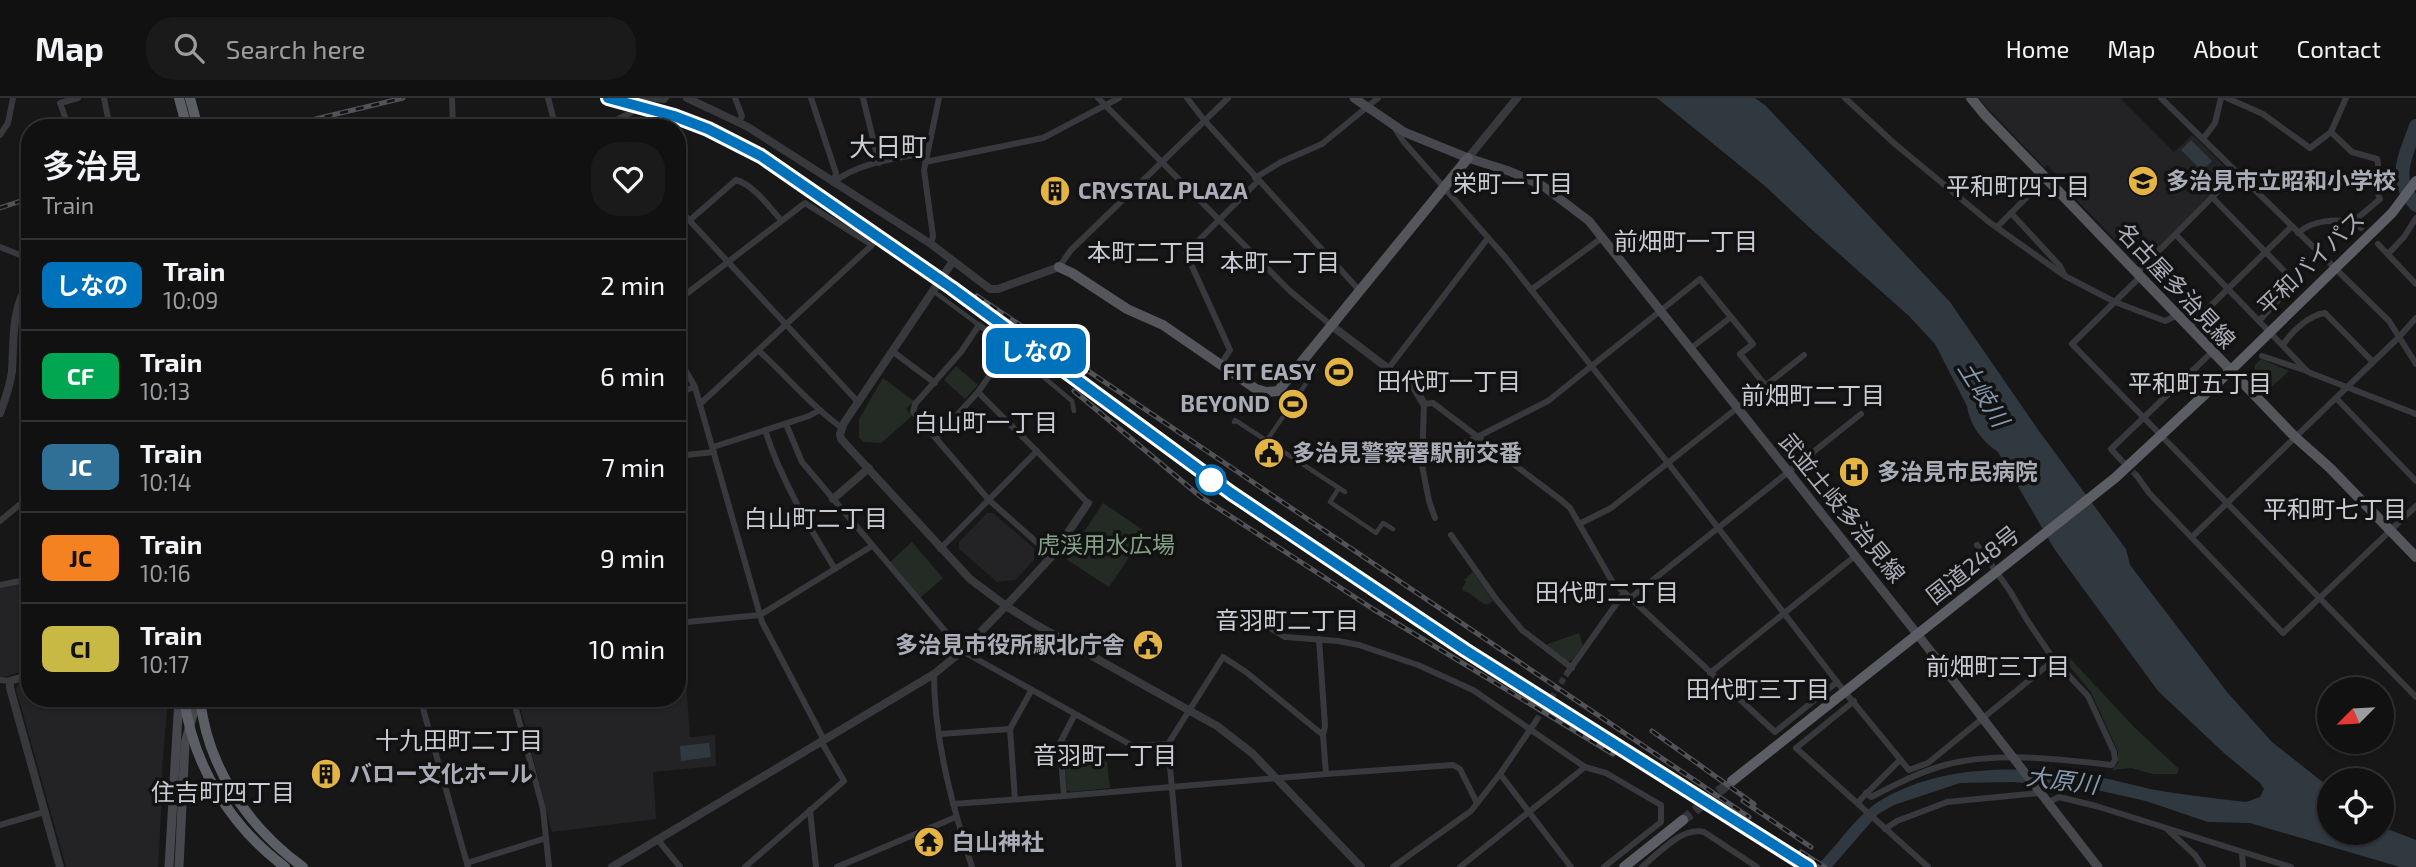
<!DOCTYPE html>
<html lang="en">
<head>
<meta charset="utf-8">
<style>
  :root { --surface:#111112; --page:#1a1a1b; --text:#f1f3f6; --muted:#9c9d9f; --line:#303132 }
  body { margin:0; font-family:"Exo 2","Noto Sans JP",sans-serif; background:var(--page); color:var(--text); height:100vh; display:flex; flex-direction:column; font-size:26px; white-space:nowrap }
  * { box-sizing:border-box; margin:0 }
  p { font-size:23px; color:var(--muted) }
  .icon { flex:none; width:38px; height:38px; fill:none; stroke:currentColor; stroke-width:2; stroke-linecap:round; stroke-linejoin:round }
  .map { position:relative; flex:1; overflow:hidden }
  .side { position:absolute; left:21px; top:21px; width:665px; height:588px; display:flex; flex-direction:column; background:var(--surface); border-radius:28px; box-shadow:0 2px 5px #0004,0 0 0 2px var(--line) }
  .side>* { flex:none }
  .badge { padding:0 14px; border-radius:10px; font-size:24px; line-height:46px }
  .needle { width:46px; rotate:246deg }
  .tools { position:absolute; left:2317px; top:579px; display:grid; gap:14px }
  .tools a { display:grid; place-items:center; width:77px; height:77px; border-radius:50%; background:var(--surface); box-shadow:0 2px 5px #0004,0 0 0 2px var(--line); font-size:35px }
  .map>.badge { position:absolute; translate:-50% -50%; box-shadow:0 0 0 4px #fff }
  .round { display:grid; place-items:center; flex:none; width:74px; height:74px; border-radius:28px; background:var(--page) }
  .overview { display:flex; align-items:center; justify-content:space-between; height:119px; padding:0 21px }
  h1 { font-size:33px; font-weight:600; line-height:52px }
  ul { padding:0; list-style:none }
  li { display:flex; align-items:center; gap:21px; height:91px; padding:0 21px; border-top:2px solid var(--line) }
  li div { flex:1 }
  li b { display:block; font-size:26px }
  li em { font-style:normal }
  li .badge { min-width:77px; font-weight:700; text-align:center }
  header { display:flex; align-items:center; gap:42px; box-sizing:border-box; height:98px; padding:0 35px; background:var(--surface); border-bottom:2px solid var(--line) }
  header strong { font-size:33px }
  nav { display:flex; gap:38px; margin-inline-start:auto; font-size:24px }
  .search { width:490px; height:63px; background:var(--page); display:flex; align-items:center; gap:18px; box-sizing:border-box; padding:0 24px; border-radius:28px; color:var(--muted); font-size:26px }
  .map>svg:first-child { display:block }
  .built { fill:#232325 }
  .green { fill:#232b24 }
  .water { fill:#313940 }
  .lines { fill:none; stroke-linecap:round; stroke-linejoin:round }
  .river { stroke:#313940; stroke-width:14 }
  .minor-tunnel { stroke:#343538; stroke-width:6; stroke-dasharray:6 3; stroke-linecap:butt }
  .trunk-tunnel { stroke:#343538; stroke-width:10; stroke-dasharray:10 5; stroke-linecap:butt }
  .pedestrian { stroke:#38393d; stroke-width:4.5 }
  .minor { stroke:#38393d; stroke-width:6 }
  .tertiary { stroke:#38393d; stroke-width:8 }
  .secondary { stroke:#46484d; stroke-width:9 }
  .primary { stroke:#54565c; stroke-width:10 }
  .trunk { stroke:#5c5e65; stroke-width:10 }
  .rail-casing { stroke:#515358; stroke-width:5 }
  .rail { stroke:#121213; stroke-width:2.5; stroke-dasharray:8; stroke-linecap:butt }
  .line-casing { stroke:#fff; stroke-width:16 }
  .line { stroke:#0072bc; stroke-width:10 }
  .stop-dot { fill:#fff; stroke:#0072bc; stroke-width:3.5 }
  .labels { text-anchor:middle; stroke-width:7; stroke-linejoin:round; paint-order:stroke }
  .poi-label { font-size:23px; font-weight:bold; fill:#aaadb7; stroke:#121213; text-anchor:start }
  .street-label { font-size:23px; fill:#aaadb7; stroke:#121213 }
  .park-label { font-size:23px; fill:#82a185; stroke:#121213 }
  .neighbourhood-label { font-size:24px; fill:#cacdd4; stroke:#121213 }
  .water-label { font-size:24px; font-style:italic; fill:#8499af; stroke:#121213 }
  .quarter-label { font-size:26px; fill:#cacdd4; stroke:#121213 }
</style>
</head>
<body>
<header>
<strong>Map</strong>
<div class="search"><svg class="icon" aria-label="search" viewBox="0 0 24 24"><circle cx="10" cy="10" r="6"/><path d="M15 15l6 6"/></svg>Search here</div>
<nav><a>Home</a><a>Map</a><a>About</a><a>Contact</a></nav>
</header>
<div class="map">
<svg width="2416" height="769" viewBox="0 0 2416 769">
  <rect width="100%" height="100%" fill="#171718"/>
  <g class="built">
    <polygon points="1978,0 2120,0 2174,54 2192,37 2194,38 2229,73 2228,78 2141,169 2071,96 2069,89 2047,67 2044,69"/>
    <polygon points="987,415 993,415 1034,450 1034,462 1015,482 997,484 959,451 959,444"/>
    <polygon points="30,484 30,571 0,580 0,490"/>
    <polygon points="682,530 690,639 715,637 716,668 653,674 656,721 552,734 518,600 677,600 677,531"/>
    <polygon points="30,582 30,600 168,600 162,671 163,682 158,769 66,769 16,591 19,585"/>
  </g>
  <g class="green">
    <polygon points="2261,261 2289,273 2265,295 2253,283 2255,267"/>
    <polygon points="956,268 978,287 965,301 944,282"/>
    <polygon points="883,280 914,303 906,311 912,318 881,345 864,344 859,340 859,321"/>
    <polygon points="1103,405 1146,434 1109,489 1066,461"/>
    <polygon points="912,444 943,480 920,500 890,464"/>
    <path d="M1473,474L1493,503L1487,507C1478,504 1473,495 1463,493L1462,490L1466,484L1464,482Z"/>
    <polygon points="1579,535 1583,548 1572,562 1567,564 1545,547"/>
    <polygon points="2065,555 2134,629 2179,671 2177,676 2153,676 2131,670 2112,672 2118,665 2118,654 2091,594 2061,558"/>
    <polygon points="1065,642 1107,664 1110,690 1071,694 1067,692 1063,646"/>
  </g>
  <g class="water">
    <path d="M1657,0H1755L1765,7L1950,204L2039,333L2126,451L2130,467L2227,594L2272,644L2329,689V735H2382V729L2416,742V769H2400L2250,725L2208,724L2146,703L2088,690L2013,684L1960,685L1894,707L1878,716L1832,769H1815C1837,749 1853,721 1878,704C1942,664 2027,668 2098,679C2115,682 2133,687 2150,691C2182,697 2214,700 2246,704L2260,699L2264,691L2260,685L2224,655L2158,593L2055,452L1998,354C1982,343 1970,328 1967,308L1935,246L1909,218L1810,130L1765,88Z"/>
    <polygon points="2191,42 2212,63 2202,73 2181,52"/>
    <polygon points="709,645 711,659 681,663 680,648"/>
  </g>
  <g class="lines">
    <path class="river" d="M2416,28C2406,58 2391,80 2416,107"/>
    <g class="minor-tunnel">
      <polyline points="2120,361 2137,378"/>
      <polyline points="1536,623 1568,574"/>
    </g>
    <polyline class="trunk-tunnel" points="1683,722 1732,683"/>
    <g class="pedestrian">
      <polyline points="933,193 979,227"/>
      <polyline points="1009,250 1072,303 1074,313"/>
      <polyline points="1234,324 1235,322 1345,394"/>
      <polyline points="1267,342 1316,271"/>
      <polyline points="1339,390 1330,404 1376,435 1383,425 1393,431"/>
    </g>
    <g class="minor">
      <polyline points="104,0 110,30"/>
      <polyline points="548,0 556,30"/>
      <polyline points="646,0 664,2 666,0"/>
      <polyline points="735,0 742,18 739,24"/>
      <polyline points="811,0 836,75 834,83"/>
      <polyline points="863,0 879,65"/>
      <polyline points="1098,0 1290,193 1332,228"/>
      <polyline points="1187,0 1204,22 1360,193"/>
      <polyline points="1845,0 1895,46 1989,124 2065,178 2115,204 2165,223 2178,217"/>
      <polyline points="2161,0 2389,223 2416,266"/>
      <polyline points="2227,0 2263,16 2310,50 2331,34 2346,0"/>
      <polyline points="452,1 453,30"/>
      <polyline points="1394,29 1403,43 1506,160 1668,365 1844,593 1909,672 1928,665 2054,562"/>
      <polyline points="69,30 60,5 78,0"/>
      <polyline points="601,30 632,14 639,3 643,0"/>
      <path d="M2331,34L2352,54L2377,61C2382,76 2371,81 2380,101L2354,123"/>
      <polyline points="0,37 8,25 13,0"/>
      <polyline points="2203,41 2215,25 2221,0"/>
      <polyline points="925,64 1043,40 1119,0"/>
      <polyline points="1255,80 1281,64 1322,46 1378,0"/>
      <path d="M833,85C855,65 898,60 926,55"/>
      <polyline points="2212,99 2287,176 2292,187 2259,223"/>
      <polyline points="677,109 858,304"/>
      <polyline points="2011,115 2060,168 2064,176"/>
      <path d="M690,122L736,82C754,87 769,109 781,122"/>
      <polyline points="1997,129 2046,80"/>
      <path d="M2298,135C2314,121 2335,122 2354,123L2361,130"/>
      <polyline points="2176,137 2308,274 2416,316"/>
      <polyline points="931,146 933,138 924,72 939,0"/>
      <polyline points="2378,146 2416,186"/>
      <polyline points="0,149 30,161"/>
      <polyline points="2388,156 2404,139 2416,120"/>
      <polyline points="1059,169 1071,152 1228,0"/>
      <polyline points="2138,174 2236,75"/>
      <polyline points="2141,178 2072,246 2416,599"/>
      <polyline points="1531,192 1603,139"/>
      <polyline points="677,203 805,105 872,147 700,306"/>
      <polyline points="2189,229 2291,129"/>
      <path d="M2283,247C2291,234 2309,217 2325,215L2373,264"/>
      <polyline points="1690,251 1731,219"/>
      <path d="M759,253C787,278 811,308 842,330"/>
      <polyline points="892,253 935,285"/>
      <polyline points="677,257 695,289 762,524 824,642"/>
      <polyline points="2262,258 2307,273"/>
      <polyline points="1221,266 1230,252 1186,155 1258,83"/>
      <polyline points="1388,271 1488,140"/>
      <polyline points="978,294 1088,405"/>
      <polyline points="677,295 695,289"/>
      <polyline points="2336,300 2416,383"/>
      <polyline points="786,326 802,364 962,553 1133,648 1168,646 1223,559 1246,574 1323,637 1326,676 1064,698 1060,645 1075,616"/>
      <path d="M765,332C781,382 808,427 835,471"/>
      <polyline points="936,340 978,294 1009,250 979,227 961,254 915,306 913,314 914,315 989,402 1052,458"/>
      <polyline points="713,349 809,318 818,313"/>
      <polyline points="677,358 714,354"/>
      <polyline points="2120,361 2111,351 2212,254"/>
      <polyline points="1422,367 1424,306 1433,305 1561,402 1570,410 1612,483 1775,634 1837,584"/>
      <polyline points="2137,378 2149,395 2283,535 2416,408"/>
      <polyline points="1435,420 1429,403 1422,367 1548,303 1700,181 1753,246 1740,256 1765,287"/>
      <polyline points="0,423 30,398"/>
      <polyline points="1579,426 1611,410 1804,257"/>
      <polyline points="1451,437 1496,501 1522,532 1572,570"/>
      <polyline points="2192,439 2399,239 2416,220"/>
      <polyline points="940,451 1037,353"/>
      <polyline points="0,487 30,481"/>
      <polyline points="1629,501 1861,316"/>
      <polyline points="1250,518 1285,539 1338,543 1359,547 1418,567 1473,592 1585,669 1606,675 1661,707 1661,724 1604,769"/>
      <polyline points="677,525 760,517 872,448"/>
      <polyline points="1319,541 1325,628 1323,637"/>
      <polyline points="1568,574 1624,495"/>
      <polyline points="1710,575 1855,458"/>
      <path d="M934,576C934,641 952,707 972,769"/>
      <polyline points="0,582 10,583"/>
      <polyline points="420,600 468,769"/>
      <polyline points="513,600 543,711 549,769"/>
      <polyline points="1854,603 1796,650 1928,769"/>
      <polyline points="940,636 1010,631"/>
      <polyline points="1168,646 1179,769"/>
      <polyline points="1326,676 1453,667 1460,671 1477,705"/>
      <polyline points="1500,676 1571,769"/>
      <path d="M1866,695L1871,699C1895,687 1919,674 1945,667C1997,653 2059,661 2112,667L2115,662L2114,654L2088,598L2054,562L2027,522L2010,493L1977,447"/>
      <polyline points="1015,701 1010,631 1031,593"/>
      <polyline points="2047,705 2059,699 2096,708 2291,769"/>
      <polyline points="953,706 1064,698"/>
      <polyline points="1859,706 1860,702 1900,662"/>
      <polyline points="810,712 816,769"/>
      <polyline points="0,727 44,714"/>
      <polyline points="1885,731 1897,723 1947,704 2039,695"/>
      <polyline points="2167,731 2195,757 2203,769"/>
      <polyline points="658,742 680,769"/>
      <polyline points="2242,755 2243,769"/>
      <polyline points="467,765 546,740"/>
      <polyline points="745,769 844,683 821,643"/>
      <polyline points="837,769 956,719"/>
      <polyline points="1393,769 1471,713 1500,676 1536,623"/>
      <polyline points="1460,769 1585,669"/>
      <path d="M1642,769C1658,756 1682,728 1704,734L1757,769"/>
    </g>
    <g class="tertiary">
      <polyline points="687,0 748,29 931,146 990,191 998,191 1059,169"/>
      <polyline points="1468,60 1517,0"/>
      <polyline points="953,163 844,325 840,336 841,341 970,481 1006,508 1052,458 1088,405"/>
      <polyline points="1332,228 1415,291 1424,306"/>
      <path d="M0,315C5,302 10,288 12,273C14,242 11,210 30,183"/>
      <polyline points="833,401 869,370"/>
      <polyline points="30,577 10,583 10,590 60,769"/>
      <polyline points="612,769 934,576 962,553 1006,508 1033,525 1217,628 1252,655 1361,769"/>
    </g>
    <g class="secondary">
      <polyline points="1354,0 1404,34 1468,60 1509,73 1543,88 1589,123 1918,537 2098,769"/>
      <polyline points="169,769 179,600"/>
      <polyline points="179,769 185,646 197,601"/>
    </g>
    <g class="primary">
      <polyline points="1971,0 1985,17 2295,339 2330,370 2416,459"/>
      <polyline points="1059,169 1072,175 1127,211 1163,227 1256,291 1266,294 1278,293 1468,60"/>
    </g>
    <g class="trunk">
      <polyline points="179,0 187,30"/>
      <polyline points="190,0 198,30"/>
      <path d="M184,600C193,668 231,729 285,769"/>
      <path d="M200,600C207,669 248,729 303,769"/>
      <polyline points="1732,683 2115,380 2230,273 2392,115 2416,83"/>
      <polyline points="1624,769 1683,722"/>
    </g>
    <g class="rail-casing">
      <g id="rail">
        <polyline points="609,0 674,18 708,31 761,58 964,199 1210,381 1430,529 1809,769"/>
        <polyline points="260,30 287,23"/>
        <polyline points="278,30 403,0"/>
        <polyline points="0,110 30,100"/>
        <polyline points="977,198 1749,719"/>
        <polyline points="1074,293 1201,399 1373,511 1613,656"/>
        <polyline points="1652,633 1754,706"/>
        <polyline points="1743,703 1811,749"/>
        <polyline points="1801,754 1825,769"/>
      </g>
    </g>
    <use href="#rail" class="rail"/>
  </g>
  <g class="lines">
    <g class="line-casing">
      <polyline id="line" points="608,0 674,18 708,31 761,58 952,190 1231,395 1465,552 1809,769"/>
    </g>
    <use href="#line" class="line"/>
  </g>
  <defs>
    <g id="school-disc" transform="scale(1.575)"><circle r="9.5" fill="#e3b344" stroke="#121213"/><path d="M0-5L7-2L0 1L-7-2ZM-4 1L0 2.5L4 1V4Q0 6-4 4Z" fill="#111"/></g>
    <g id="building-disc" transform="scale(1.575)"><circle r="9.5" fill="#e3b344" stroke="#121213"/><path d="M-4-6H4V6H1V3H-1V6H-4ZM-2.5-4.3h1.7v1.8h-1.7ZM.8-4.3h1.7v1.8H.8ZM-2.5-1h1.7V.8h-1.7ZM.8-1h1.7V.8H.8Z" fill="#111"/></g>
    <g id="stadium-disc" transform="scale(1.575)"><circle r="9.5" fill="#e3b344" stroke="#121213"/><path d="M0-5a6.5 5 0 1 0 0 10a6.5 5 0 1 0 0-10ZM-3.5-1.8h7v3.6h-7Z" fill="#111"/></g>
    <g id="civic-disc" transform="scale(1.575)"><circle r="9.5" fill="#e3b344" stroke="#121213"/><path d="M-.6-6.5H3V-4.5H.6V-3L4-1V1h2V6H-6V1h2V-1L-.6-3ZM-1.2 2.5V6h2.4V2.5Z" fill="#111"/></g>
    <g id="hospital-disc" transform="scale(1.575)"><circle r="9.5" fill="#e3b344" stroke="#121213"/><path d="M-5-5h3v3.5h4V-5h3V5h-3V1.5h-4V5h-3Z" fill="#111"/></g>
    <g id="temple-disc" transform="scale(1.575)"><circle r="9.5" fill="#e3b344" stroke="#121213"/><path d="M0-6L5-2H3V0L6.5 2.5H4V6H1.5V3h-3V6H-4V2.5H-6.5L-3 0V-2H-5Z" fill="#111"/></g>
  </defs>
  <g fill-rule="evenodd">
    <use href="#school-disc" x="2143" y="83"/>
    <use href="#building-disc" x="1055" y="93"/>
    <use href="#stadium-disc" x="1339" y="274"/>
    <use href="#stadium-disc" x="1293" y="306"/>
    <use href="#civic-disc" x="1269" y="355"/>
    <use href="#hospital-disc" x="1854" y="374"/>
    <use href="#civic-disc" x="1148" y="547"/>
    <use href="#building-disc" x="326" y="676"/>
    <use href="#temple-disc" x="929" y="744"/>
  </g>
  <circle class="stop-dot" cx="1211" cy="382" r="14"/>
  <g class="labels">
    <g class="poi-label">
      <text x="2166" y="91">多治見市立昭和小学校</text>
      <text x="1078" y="101">CRYSTAL PLAZA</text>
      <text x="1316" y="282" text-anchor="end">FIT EASY</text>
      <text x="1270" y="314" text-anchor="end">BEYOND</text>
      <text x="1292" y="363">多治見警察署駅前交番</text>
      <text x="1877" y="382">多治見市民病院</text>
      <text x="1125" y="555" text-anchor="end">多治見市役所駅北庁舎</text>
      <text x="349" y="684">バロー文化ホール</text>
      <text x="952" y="752">白山神社</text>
    </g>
    <g class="street-label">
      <text transform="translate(2311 165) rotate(-44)" y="8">平和バイパス</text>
      <text transform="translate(2176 188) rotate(47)" y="8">名古屋多治見線</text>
      <text transform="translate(1842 410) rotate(51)" y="8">武並土岐多治見線</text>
      <text transform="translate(1973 467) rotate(-38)" y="8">国道248号</text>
    </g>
    <g class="park-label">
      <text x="1106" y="455">虎渓用水広場</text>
    </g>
    <g class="neighbourhood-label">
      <text x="1513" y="94">栄町一丁目</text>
      <text x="2018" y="97">平和町四丁目</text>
      <text x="1686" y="152">前畑町一丁目</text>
      <text x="1147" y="163">本町二丁目</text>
      <text x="1280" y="173">本町一丁目</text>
      <text x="1449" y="292">田代町一丁目</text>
      <text x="2200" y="294">平和町五丁目</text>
      <text x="1813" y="306">前畑町二丁目</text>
      <text x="986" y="333">白山町一丁目</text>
      <text x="2335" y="420">平和町七丁目</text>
      <text x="816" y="429">白山町二丁目</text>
      <text x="1607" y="503">田代町二丁目</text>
      <text x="1287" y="531">音羽町二丁目</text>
      <text x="1998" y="577">前畑町三丁目</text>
      <text x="1758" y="600">田代町三丁目</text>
      <text x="459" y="651">十九田町二丁目</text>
      <text x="1105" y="666">音羽町一丁目</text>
      <text x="223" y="703">住吉町四丁目</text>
    </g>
    <g class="water-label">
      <text transform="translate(1983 296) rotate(58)" y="8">土岐川</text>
      <text transform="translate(2062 683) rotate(7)" y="8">大原川</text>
    </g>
    <g class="quarter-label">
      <text x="888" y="58">大日町</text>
    </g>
  </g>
</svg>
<div class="tools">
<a><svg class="needle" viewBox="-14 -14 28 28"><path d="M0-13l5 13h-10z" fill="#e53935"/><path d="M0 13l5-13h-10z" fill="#9c9d9f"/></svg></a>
<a><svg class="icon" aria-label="locate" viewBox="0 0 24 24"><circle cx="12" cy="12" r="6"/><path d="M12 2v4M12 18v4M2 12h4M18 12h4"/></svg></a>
</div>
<b class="badge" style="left:1036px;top:253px;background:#0072bc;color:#fff">しなの</b>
<section class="side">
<div class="overview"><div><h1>多治見</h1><p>Train</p></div><a class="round"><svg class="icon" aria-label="heart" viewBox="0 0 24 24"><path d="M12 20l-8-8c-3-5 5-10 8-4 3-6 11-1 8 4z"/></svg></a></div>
<ul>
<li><span class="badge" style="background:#0072bc;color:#fff">しなの</span><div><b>Train</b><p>10:09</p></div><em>2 min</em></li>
<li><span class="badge" style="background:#00a651;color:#fff">CF</span><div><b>Train</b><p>10:13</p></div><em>6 min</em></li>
<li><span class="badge" style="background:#307097;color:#fff">JC</span><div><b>Train</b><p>10:14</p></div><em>7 min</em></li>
<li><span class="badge" style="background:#f58220;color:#111">JC</span><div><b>Train</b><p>10:16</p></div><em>9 min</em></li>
<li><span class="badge" style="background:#c7b944;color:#111">CI</span><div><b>Train</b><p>10:17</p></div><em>10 min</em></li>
</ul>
</section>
</div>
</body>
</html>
